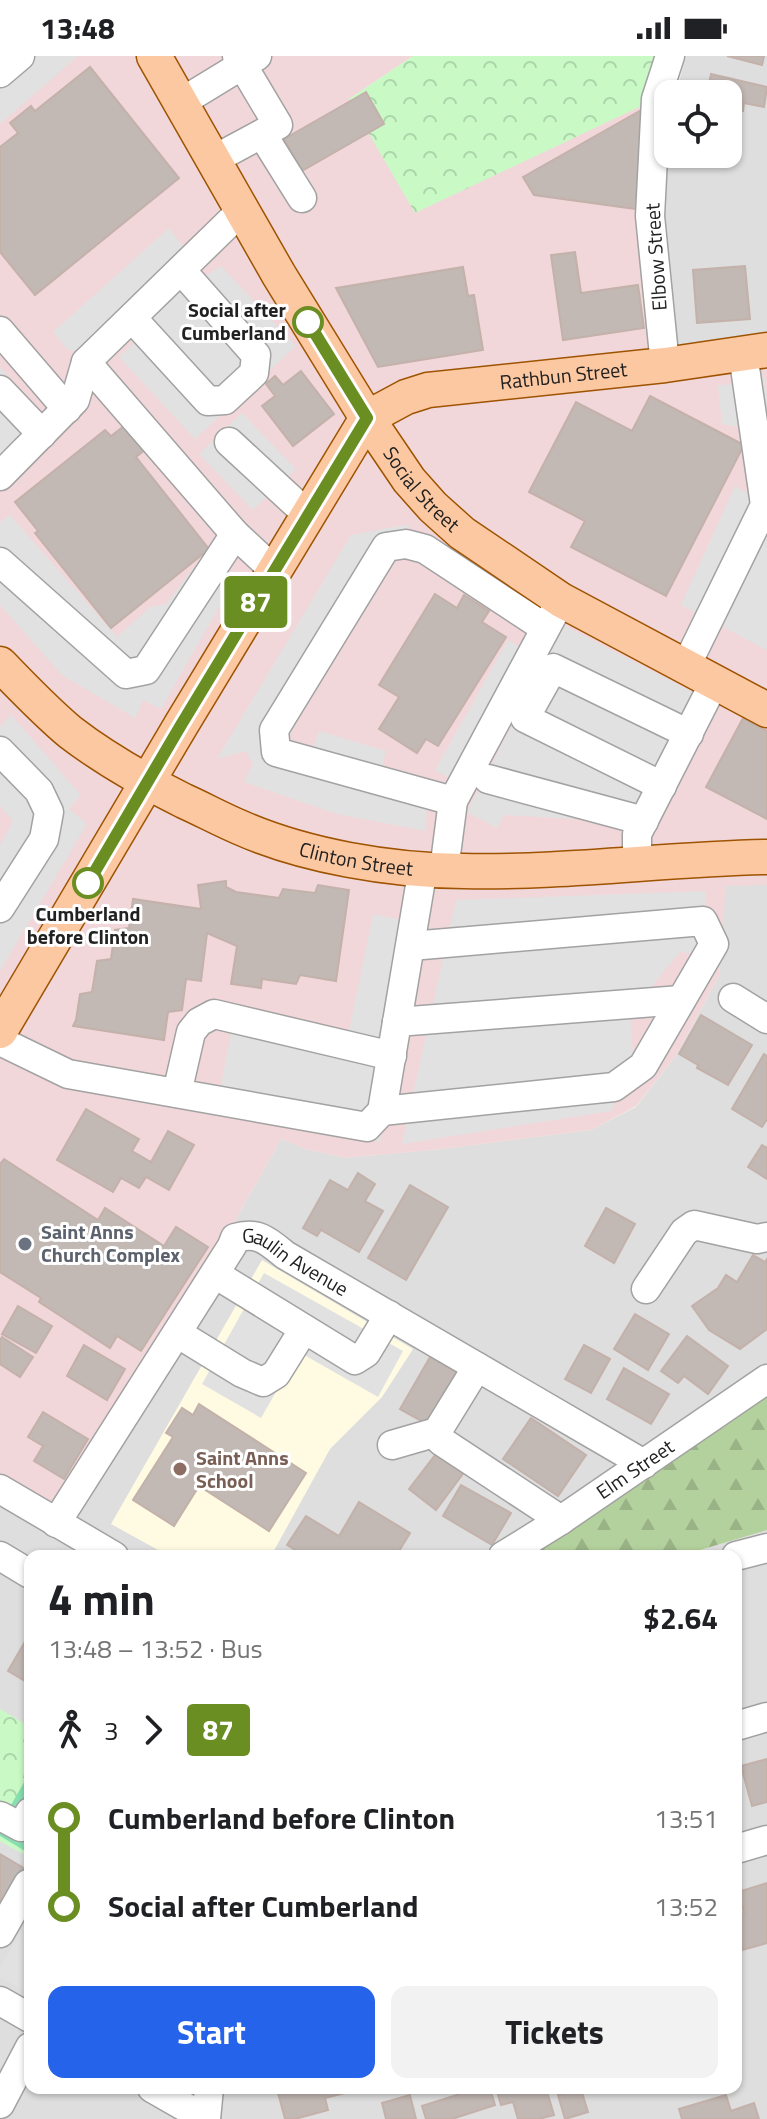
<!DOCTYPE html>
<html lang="en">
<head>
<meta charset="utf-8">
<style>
  :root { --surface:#fff; --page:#f2f2f2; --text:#202124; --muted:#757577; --accent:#2563eb }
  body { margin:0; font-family:"Titillium Web",sans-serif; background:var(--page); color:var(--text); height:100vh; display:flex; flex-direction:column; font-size:30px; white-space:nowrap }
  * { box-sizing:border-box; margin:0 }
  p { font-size:26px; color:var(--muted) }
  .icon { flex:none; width:44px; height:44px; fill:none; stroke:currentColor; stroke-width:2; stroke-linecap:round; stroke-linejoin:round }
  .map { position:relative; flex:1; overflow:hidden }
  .side { position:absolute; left:24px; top:1494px; width:718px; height:544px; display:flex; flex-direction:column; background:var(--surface); border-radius:16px; box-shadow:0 2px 6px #0004 }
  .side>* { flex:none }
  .badge { padding:0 16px; border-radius:6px; font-size:28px; line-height:52px }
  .controls { position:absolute; left:654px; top:24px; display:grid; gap:16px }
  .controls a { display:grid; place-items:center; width:88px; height:88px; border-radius:16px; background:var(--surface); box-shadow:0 2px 6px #0004; font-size:40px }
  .map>.badge { position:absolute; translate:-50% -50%; box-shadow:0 0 0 4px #fff }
  .legs { display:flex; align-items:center; gap:12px; height:88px; padding:0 24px; font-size:26px }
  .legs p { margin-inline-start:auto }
  .overview { display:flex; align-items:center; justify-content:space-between; height:136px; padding:0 24px }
  h1 { font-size:44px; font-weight:700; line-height:60px }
  .primary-button { display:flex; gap:16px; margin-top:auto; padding:16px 24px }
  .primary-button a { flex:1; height:92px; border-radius:16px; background:var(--accent); color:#fff; font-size:32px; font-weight:700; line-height:92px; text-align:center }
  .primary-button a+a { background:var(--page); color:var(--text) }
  ul { padding:0 24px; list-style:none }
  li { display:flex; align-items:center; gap:28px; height:88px; font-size:30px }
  li i { display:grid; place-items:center; width:12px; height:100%; margin:0 10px; background:currentColor }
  li i::after { content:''; width:20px; height:20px; margin:-10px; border:6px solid; border-radius:50%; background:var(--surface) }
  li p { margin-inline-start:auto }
  li:first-child i { background:linear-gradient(#0000 50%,currentColor 0) }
  li:last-child i { background:linear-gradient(currentColor 50%,#0000 0) }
  .status { display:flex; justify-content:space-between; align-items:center; height:56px; padding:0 40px; background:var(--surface); direction:ltr }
  .status svg { height:22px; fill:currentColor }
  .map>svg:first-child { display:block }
  .residential { fill:#dfdede }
  .commercial { fill:#f2d7da }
  .education { fill:#fffbe3 }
  .forest { fill:url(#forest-firs) }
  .park { fill:url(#park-crowns) }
  .pitch { fill:#86e0b0 }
  .parking { fill:#e1e1e1 }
  .building { fill:#c2b8b4; stroke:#c3b1aa; stroke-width:2 }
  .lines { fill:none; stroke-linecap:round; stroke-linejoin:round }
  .minor-casing { stroke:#a2a2a2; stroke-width:31 }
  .major-casing { stroke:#9e5300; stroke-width:37 }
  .minor { stroke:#fff; stroke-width:28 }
  .major { stroke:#fcc8a2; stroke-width:34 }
  .line-1-casing { stroke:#fff; stroke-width:18 }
  .line-1 { stroke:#6b8e23; stroke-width:12 }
  .stop-1-dot { fill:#fff; stroke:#6b8e23; stroke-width:4 }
  .worship-dot { fill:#6b7280; stroke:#fff; stroke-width:3 }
  .education-dot { fill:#8d6e63; stroke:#fff; stroke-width:3 }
  .labels { text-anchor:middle; stroke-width:6; stroke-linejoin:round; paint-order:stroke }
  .street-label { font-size:20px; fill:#212121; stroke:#fff }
  .stop-label { font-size:20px; font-weight:bold; fill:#212121; stroke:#fff; text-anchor:end }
  .worship-label { font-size:20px; font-weight:bold; fill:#5b616d; stroke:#fff; text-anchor:start }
  .education-label { font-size:20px; font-weight:bold; fill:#785e54; stroke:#fff; text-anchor:start }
</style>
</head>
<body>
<div class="status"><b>13:48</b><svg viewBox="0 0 49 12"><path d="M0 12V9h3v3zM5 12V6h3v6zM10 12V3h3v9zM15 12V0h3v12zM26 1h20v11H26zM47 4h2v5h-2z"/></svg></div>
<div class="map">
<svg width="767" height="2063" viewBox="0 0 767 2063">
  <defs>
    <pattern id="forest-firs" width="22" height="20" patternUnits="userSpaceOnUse" patternTransform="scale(2)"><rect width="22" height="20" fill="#b3d19c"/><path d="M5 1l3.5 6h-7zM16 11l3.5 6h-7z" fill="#9ab386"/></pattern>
    <pattern id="park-crowns" width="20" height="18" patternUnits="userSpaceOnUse" patternTransform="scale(2)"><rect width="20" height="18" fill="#c9fac6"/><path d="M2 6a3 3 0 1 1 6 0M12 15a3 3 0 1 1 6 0" fill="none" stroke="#acd6aa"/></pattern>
  </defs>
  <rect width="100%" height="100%" fill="#f1ede8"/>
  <g class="residential">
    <polygon points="686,0 767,0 767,310 680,307 653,150 668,72 668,98 728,98 728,38 676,38"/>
    <polygon points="725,829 767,829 767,1328 524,1500 30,1500 30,2032 736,2032 736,1500 680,1500 767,1474 767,2063 0,2063 0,1425 76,1448 281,1083 306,1093 345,1102 442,1093 591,1074 636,1051 675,1001 719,920"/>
  </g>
  <polygon class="commercial" points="0,0 413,0 349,43 656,43 669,306 767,310 767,829 726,830 719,920 675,1001 636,1050 591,1074 442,1093 345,1102 306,1093 281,1083 76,1448 63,1466 0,1425"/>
  <polygon class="education" points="262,1204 413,1293 382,1341 330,1393 271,1500 169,1500 111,1468"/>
  <polygon class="forest" points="767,1328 767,1474 680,1500 524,1500"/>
  <g class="park">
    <polygon points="413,0 666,0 656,43 415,157 349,43"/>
    <polygon points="0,1653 30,1671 30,1802 0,1785"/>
  </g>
  <polygon class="pitch" points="30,1716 30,1798 0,1780 0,1768"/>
  <g class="parking">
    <polygon points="0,0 78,0 0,68"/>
    <polygon points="169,172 205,220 221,210 296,290 195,383 119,301 134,287 128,280 105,304 67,293 53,276"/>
    <polygon points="0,311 45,360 0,401"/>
    <polygon points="765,322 767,338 767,594 681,549 735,430 749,437 745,372 722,368 718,330"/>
    <polygon points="242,357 296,413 253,454 199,398"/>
    <polygon points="10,459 117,581 150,551 166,548 194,511 231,530 161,653 143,644 135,662 62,619 0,549 0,466"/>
    <polygon points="410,468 286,686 311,697 319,675 386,695 381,714 429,727 425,775 337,758 244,726 253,708 246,695 217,703 351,479"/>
    <polygon points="563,569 694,637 628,766 504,759 497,772 467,756"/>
    <polygon points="508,584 525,594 451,723 435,714"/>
    <polygon points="11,659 81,739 69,753 87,768 0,915 0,789 13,765 0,750 0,671"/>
    <polygon points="706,835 704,899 680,896 630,957 633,1003 611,1055 402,1088 456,844"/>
    <polygon points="373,858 426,869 380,1086 215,1059 232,972 345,995"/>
    <polygon points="264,1217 403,1295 378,1341 299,1296 261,1362 202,1328"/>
    <polygon points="30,1860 30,1938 0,1921 0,1911"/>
  </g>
  <g class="building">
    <polygon points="727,0 764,0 762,9"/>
    <polygon points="90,11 179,122 35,239 0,196 0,91 18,77 10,67 31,50 35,55"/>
    <polygon points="711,18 767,31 764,51 744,47 743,55 728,52 728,38 707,38"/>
    <polygon points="366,36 384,68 302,115 284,83"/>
    <polygon points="650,49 636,153 534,139 523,121"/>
    <polygon points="575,196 581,237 638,229 644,272 563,284 551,199"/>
    <polygon points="745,210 750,263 697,267 693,214"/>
    <polygon points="463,211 468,240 474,239 483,294 378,311 336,232"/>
    <polygon points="301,315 334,358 293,390 262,350 275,340 266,328 275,320 283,329"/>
    <polygon points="650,340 744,389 666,540 571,491 585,465 529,436 576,346 632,375"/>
    <polygon points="132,364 151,389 136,401 209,493 111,572 35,477 38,475 15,446 105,374 111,380"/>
    <polygon points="435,538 457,552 464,539 489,555 482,566 506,581 438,690 426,683 417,697 379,673 399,641 379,629"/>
    <polygon points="743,662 767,675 767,763 706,731"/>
    <polygon points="226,825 226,831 236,836 279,842 283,833 315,837 318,829 349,834 336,925 300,919 296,928 262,923 261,932 231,928 237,890 207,877 201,925 186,923 182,954 168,956 164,984 73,970 76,964 80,938 92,936 97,905 111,903 115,874 129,872 133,843 201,853 198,829"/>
    <polygon points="701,959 752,989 728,1029 697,1012 698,1009 679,998"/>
    <polygon points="764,998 767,1000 767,1063 762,1071 732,1053"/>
    <polygon points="86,1053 139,1083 132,1095 151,1106 168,1075 194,1089 169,1134 146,1121 139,1132 121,1122 113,1136 57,1104"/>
    <polygon points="762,1089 767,1092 767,1123 748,1111"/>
    <polygon points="4,1103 98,1164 105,1152 164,1190 176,1171 208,1191 141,1295 117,1280 110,1292 39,1246 41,1242 0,1216 0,1108"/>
    <polygon points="358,1117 375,1128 365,1145 383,1155 359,1196 321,1174 317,1180 303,1172 330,1124 348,1134"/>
    <polygon points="410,1129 448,1151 406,1224 368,1202"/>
    <polygon points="606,1152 635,1168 614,1207 585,1190"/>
    <polygon points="753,1199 765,1206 767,1203 767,1273 740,1293 709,1274 692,1250 718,1232 726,1219 737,1226"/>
    <polygon points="18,1250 52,1270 36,1297 2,1278"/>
    <polygon points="635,1258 669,1278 648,1314 614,1293"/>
    <polygon points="687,1280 728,1310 708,1338 684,1320 678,1327 661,1315"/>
    <polygon points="2,1281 33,1301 20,1321 0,1308 0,1284"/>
    <polygon points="84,1289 125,1313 107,1344 67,1320"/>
    <polygon points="584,1289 610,1303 591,1337 565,1323"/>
    <polygon points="430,1301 462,1319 432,1371 400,1353"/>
    <polygon points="624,1312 669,1338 651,1368 607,1343"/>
    <polygon points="199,1348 306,1417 269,1475 199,1430 174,1470 133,1444 173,1381 166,1377 182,1352 193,1359"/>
    <polygon points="43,1356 88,1383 64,1423 34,1405 43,1390 28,1381"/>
    <polygon points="531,1362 586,1399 558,1440 503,1403"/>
    <polygon points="439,1394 465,1415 436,1454 409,1433"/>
    <polygon points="461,1429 511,1457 492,1489 443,1460"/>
    <polygon points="359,1446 410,1477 396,1500 391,1500 384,1496 382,1500 305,1500 287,1489 306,1460 339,1480"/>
    <polygon points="30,1577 30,1628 8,1615"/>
    <polygon points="767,1703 767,1746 752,1750 741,1710"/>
    <polygon points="0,1798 29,1815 0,1864"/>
    <polygon points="767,1827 767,1887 742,1894 736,1872 736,1859 744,1857 738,1836"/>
    <polygon points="281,2032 348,2032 349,2036 325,2042 328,2054 295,2063 285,2063 277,2033"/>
    <polygon points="455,2032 490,2032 495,2049 452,2063 426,2063 422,2050 457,2039"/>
    <polygon points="496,2032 546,2032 554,2059 539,2063 518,2063 513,2046 501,2049"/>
    <polygon points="581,2033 588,2056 565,2063 558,2039"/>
    <polygon points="410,2039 416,2063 386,2063 382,2047"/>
    <polygon points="726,2039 731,2055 754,2047 759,2063 682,2063 679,2053"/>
  </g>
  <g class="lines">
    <g class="minor-casing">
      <g id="minor">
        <polyline points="0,17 20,0"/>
        <polyline points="180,47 257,0"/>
        <polyline points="262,78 302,142"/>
        <polyline points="213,104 278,69 237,0"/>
        <polyline points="132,262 208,345 225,344 254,317 256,299 181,214"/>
        <polyline points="0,275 67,353"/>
        <polyline points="86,306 235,478 275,515"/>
        <polyline points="665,309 650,160 656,43 670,0"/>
        <polyline points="0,334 42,378"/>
        <polyline points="229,386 309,460"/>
        <polyline points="0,420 75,344 86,306 242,154"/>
        <polyline points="0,506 126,618 146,614 235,478"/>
        <polyline points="685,612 765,449 743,298"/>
        <polyline points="0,695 39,735 49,756 44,783 0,852"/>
        <polyline points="488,723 644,765"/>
        <polyline points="662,730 525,662 553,612 689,678"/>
        <polyline points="453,745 276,696 274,674 386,491 406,488 425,493 545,572"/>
        <polyline points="637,808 637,778 714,627"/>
        <polyline points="444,814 453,745 555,555"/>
        <polyline points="733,942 767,963"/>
        <polyline points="397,966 681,944"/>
        <polyline points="0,985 68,1018 367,1071 382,1055 423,812"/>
        <polyline points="177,1037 191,976 199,966 214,958 392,1000"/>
        <polyline points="382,1055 614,1031 643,1010 714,888 703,865 411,890"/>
        <polyline points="215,1218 355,1304 366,1297 389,1259"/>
        <polyline points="646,1233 684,1176 694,1169 757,1183 767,1181"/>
        <polyline points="177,1277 242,1317 263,1326 276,1318 304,1273"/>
        <polyline points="477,1311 437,1376 441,1385 561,1464"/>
        <polyline points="392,1389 437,1376"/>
        <polyline points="0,1433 114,1500"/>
        <path id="s1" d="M56,1467L232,1190L235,1182C258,1175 268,1185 285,1199L644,1408"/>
        <polyline points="0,1500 30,1518"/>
        <path id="s2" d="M503,1500L561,1464L767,1323"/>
        <polyline points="736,1500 767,1492"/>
        <polyline points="736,1670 767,1661"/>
        <polyline points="0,1760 21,1771 30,1756"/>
        <polyline points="736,1793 767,1784"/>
        <polyline points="0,1877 28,1828"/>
        <polyline points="0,1945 30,1962"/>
        <polyline points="152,2032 206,2063"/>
        <polyline points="0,2048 30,1991"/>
        <polyline points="206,2063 209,2032"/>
      </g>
    </g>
    <g class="major-casing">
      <g id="major">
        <path id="s3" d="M154,0L279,219L367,362L409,424L433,451L462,477L561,544L767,654"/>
        <path id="s4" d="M0,608C23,632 45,655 70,676C105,703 144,725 184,745C202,753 220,763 239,771C304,800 392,815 464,815C565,817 666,803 767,801"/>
        <path id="s5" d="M0,975L181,669L367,362L406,341L428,334L665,309L767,294"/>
      </g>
    </g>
    <use href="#minor" class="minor"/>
    <use href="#major" class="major"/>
  </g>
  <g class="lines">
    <g class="line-1-casing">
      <polyline id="line-1" points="88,827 181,669 367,362 308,266"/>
    </g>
    <use href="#line-1" class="line-1"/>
  </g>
  <g class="stop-1-dot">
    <circle cx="308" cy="266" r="14"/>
    <circle cx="88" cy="827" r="14"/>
  </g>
  <circle class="worship-dot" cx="25" cy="1188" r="8"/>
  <circle class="education-dot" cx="180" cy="1413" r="8"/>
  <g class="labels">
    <g class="street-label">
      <text transform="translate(656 201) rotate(-94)" y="7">Elbow Street</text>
      <text dy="7" stroke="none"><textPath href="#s5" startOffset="918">Rathbun Street</textPath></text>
      <text dy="7" stroke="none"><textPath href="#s3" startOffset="510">Social Street</textPath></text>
      <text dy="7" stroke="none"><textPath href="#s4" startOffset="414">Clinton Street</textPath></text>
      <text dy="7" stroke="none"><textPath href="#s1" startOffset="404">Gaulin Avenue</textPath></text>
      <text dy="7" stroke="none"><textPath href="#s2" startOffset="158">Elm Street</textPath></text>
    </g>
    <g class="stop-label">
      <text x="286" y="261">Social after<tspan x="286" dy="23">Cumberland</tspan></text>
      <text x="88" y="865" text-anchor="middle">Cumberland<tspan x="88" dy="23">before Clinton</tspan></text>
    </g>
    <g class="worship-label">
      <text x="41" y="1183">Saint Anns<tspan x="41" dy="23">Church Complex</tspan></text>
    </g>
    <g class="education-label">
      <text x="196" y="1409">Saint Anns<tspan x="196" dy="23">School</tspan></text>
    </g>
  </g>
</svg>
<div class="controls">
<a><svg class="icon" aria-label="locate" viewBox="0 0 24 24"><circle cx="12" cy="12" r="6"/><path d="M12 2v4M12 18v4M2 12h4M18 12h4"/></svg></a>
</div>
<b class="badge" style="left:256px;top:546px;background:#6b8e23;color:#fff">87</b>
<section class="side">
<div class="overview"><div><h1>4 min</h1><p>13:48 – 13:52 · Bus</p></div><b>$2.64</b></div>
<div class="legs"><svg class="icon" aria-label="walk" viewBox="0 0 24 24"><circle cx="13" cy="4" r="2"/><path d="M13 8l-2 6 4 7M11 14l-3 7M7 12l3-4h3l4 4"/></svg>3<svg class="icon" aria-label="forward" viewBox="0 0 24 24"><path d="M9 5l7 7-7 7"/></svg><b class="badge" style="background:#6b8e23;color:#fff">87</b></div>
<ul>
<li><i style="color:#6b8e23"></i><b>Cumberland before Clinton</b><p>13:51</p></li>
<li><i style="color:#6b8e23"></i><b>Social after Cumberland</b><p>13:52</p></li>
</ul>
<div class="primary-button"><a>Start</a><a>Tickets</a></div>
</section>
</div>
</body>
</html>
